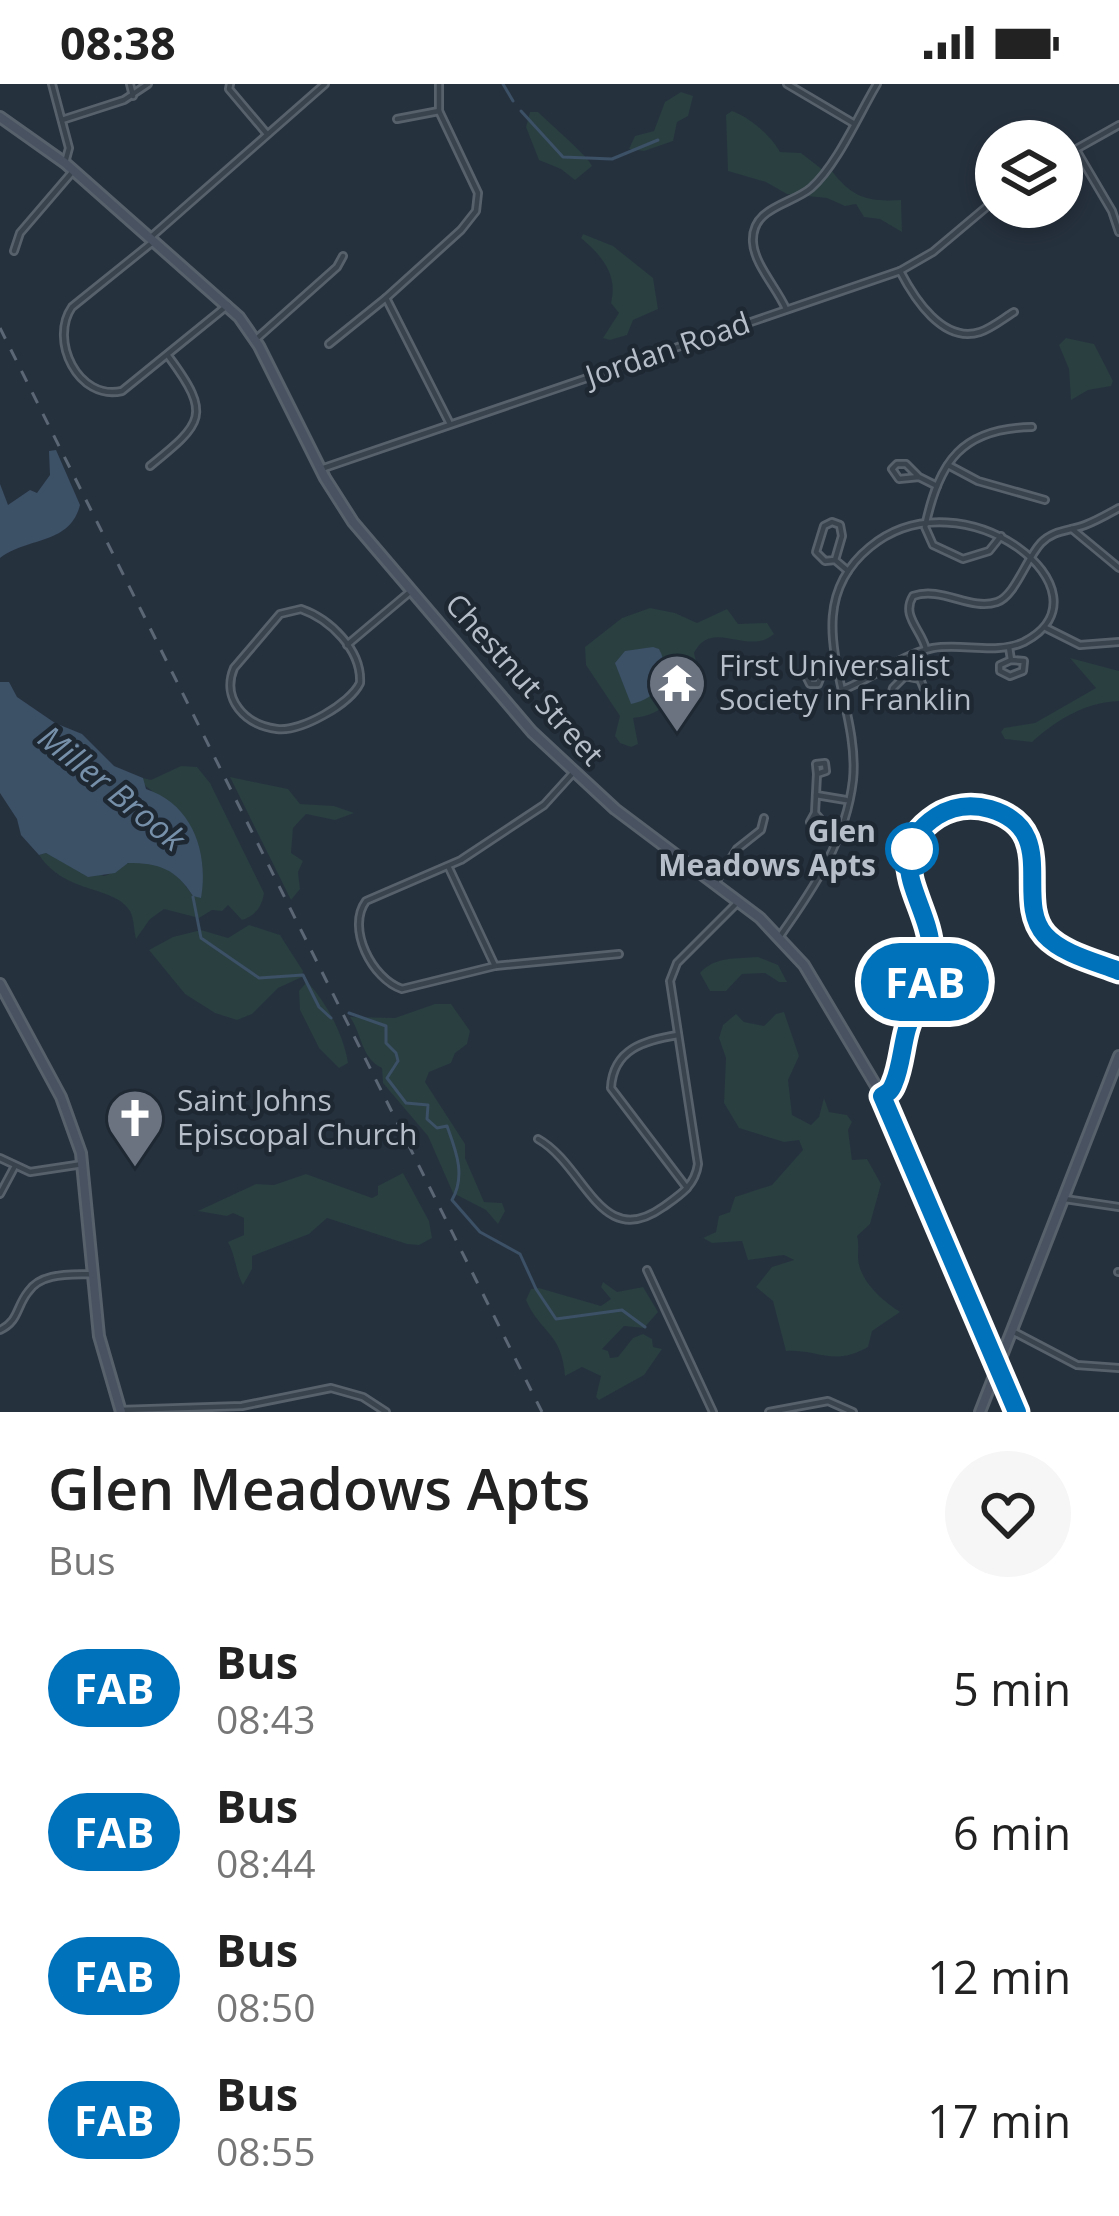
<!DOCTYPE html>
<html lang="en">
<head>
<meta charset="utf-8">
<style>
  :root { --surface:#fff; --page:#f6f6f6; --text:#222; --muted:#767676 }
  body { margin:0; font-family:"Open Sans",sans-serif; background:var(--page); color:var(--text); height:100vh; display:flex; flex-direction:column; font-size:45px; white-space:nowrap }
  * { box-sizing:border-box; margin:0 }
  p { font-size:39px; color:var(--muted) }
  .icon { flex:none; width:66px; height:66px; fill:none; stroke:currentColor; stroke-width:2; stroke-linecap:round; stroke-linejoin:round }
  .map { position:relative; height:1328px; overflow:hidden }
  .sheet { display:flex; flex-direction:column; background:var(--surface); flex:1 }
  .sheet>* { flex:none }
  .badge { padding:0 24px; border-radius:39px; font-size:42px; line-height:78px }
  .fabs { position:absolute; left:975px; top:36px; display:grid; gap:24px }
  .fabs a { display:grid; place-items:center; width:108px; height:108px; border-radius:50%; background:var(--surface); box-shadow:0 6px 18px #0003; font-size:60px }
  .map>.badge { position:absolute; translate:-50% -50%; box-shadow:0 0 0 6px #fff }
  .round { display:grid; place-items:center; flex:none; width:126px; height:126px; border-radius:63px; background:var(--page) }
  .overview { display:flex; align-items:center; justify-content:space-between; height:204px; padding:0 48px }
  h1 { font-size:57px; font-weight:600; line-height:90px }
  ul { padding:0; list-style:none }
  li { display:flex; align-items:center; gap:36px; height:144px; padding:0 48px }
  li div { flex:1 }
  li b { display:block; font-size:45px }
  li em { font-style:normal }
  li .badge { min-width:132px; font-weight:700; text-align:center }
  .status { display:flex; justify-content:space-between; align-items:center; height:84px; padding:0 60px; background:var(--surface); direction:ltr }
  .status svg { height:33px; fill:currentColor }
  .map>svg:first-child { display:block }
  .green { fill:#293f40 }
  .water { fill:#3c5066 }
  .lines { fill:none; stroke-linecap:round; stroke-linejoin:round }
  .stream { stroke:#3c5066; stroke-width:3 }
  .street-casing { stroke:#57616c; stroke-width:10 }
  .secondary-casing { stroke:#57616c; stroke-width:14 }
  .street { stroke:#39434e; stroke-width:4.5 }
  .secondary { stroke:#485261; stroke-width:8 }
  .rail { stroke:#5c6775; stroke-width:3; stroke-dasharray:12 12; stroke-linecap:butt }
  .line-casing { stroke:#fff; stroke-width:27 }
  .line { stroke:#0072bc; stroke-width:18 }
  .stop-dot { fill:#fff; stroke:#0072bc; stroke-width:6 }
  .labels { text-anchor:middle; stroke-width:9; stroke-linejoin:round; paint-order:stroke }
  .street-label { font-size:30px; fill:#b6bec9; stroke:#1e2833 }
  .poi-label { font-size:30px; fill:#b6bec9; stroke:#1e2833; text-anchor:start }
  .stop-label { font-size:30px; font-weight:bold; fill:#b6bec9; stroke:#1e2833; text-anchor:end }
  .water-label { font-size:33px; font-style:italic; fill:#7790aa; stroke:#1e2833 }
</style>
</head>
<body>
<div class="status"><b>08:38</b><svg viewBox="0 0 49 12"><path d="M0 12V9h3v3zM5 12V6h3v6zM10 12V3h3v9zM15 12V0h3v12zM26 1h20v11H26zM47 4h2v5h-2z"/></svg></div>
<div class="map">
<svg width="1119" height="1328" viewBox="0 0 1119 1328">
  <rect width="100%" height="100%" fill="#26313e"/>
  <g class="green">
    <polygon points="681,8 693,12 688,32 677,38 673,57 644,67 629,65 635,52 654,47 665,18"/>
    <path d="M732,27C751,34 770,51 780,68L801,69L823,86L832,87C852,114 869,118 901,116L902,148L880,135L864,133L856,120L845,122L827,114L787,110L766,98L728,87L726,31Z"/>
    <path d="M530,28H538C550,40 588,72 592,82L575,96L561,85L539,76L526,43Z"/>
    <path d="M583,150L613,162L653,194L658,225L633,236L627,251L610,256L603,254L619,229L611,219C618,190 602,172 581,154Z"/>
    <polygon points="1066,254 1094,260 1113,297 1111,302 1088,306 1071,316 1069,285 1059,261"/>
    <path d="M650,524L675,529L697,539L727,525L738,540L767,539L774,550C748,573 712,533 694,569L698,585C679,608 664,632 633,634L638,660L631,663L620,659L615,652L620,632L586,581L585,563L622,534Z"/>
    <path d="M1070,574L1119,587V617C1086,618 1056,636 1032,658L1005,655L1001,648L1004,644L1035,639L1096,604Z"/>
    <path d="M181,682L197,683L210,699L264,809C262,823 255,832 242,836L228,821L222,827L212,826L199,834L164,825L150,835L136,855C134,848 134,834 130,827C114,801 66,811 39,771L46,769L104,792C114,789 120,781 129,779C157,771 180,791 193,812L152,707L143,700V694L151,696Z"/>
    <polygon points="230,693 288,705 300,720 334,722 354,729 335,736 306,730 293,744 291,769 303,777 298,788 300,805 291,816"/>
    <polygon points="249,841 280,851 303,887 302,893 278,904 252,930 237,936 215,929 185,910 149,866 173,853 201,846 228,854"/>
    <path d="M758,873L778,881L787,898H779L765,889L742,890L726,907H710L700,889C715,872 736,875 758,873Z"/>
    <path d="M307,898C326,917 344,952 348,979L339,984L319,964L300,926L299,907Z"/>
    <path d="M435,920H451L470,947L467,960L455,969L451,979L429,988L425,998L465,1060V1074L484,1118L502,1119L505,1127L498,1140L486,1126L453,1109L428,1052L383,999L382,984C361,974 362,950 350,933L395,934Z"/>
    <path d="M784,928L799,972L788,996L792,1031L811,1041L819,1033L824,1014L829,1028L847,1031L852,1038L848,1046L852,1076L867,1075L881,1100L870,1140L857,1152C859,1159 858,1166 858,1173C859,1197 882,1216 900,1228L872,1247L868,1263C833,1283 818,1265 786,1267L773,1217L756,1203L772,1183L794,1176L784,1171L748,1176L742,1157L712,1159L703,1154L716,1148L719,1132L730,1128L735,1113L772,1101L803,1066L799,1056L784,1058L739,1044L724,1019L726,974L719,954L723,941L736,930L744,938L764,942L776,930Z"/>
    <path d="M403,1089L429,1137L432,1154L419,1161L407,1160L327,1134L309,1150L252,1172V1185L243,1201C235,1186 236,1173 228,1158L244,1151V1134L233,1129L227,1132L198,1127L256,1100L274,1101L306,1090L372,1114L378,1111V1102Z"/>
    <path d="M603,1198L617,1208L643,1203L658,1228L644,1244L624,1242L602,1265L608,1267L610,1274L618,1273L633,1254L643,1250L652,1255L653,1263L662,1265L644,1291L599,1316L596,1313L601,1292L582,1283L565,1292C562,1248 540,1249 526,1216L531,1205L539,1204L601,1222L611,1215L601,1203Z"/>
  </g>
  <g class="water">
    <path d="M56,366L80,421C70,461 27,453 0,474V400L8,421L30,406L37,409L50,391L49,367Z"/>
    <path d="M653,563L659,565C673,591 658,615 631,620L615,579L625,567Z"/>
    <path d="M0,598H9L17,613L55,639L82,650L114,682L143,694L146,705C192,720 209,768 201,814L193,812C176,785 159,779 128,779L115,789L88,793L46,769L39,771L21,751L17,735L0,709Z"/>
  </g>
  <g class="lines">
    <g class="stream">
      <polyline points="503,0 513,17"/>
      <polyline points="521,27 563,73 612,75 658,56"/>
      <polyline points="193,813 201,854 259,894 303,891 319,923 331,934"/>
      <path d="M349,929L386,942V959L396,969L398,977L387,994L406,1019L428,1021L427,1035L437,1044L447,1042C456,1067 466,1091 452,1116L480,1148L520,1170L536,1205L556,1235L622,1226L645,1243"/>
    </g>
    <g class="street-casing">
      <g id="street">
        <polyline points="52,0 69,64 65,79"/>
        <polyline points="130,0 133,12"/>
        <polyline points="230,0 229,5 267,50"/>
        <polyline points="787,0 853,39"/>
        <polyline points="397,35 439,27"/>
        <polyline points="62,36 124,16 148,0"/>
        <polyline points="1076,66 1112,127 1119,148"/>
        <polyline points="1062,73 1119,41"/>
        <polyline points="151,153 325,0"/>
        <path d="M154,157L72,223C49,256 78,317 122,307L228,221"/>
        <polyline points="14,167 20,149 74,86"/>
        <path d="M900,187C914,214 943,260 980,248C992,244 1004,234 1014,228"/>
        <polyline points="386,214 450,340"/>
        <path d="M786,225C777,204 754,180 753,158C751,123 791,121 811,104C837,81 859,30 877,0"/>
        <polyline points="255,256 337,183 343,172"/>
        <polyline points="329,260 386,214 461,146 476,127 478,109 439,27 439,0"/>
        <polyline points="948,381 978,397 1045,416"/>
        <path d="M150,382C203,339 212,331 169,273"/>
        <polyline points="321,385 900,187 933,168 996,115"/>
        <polyline points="919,393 906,380 897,380 892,385 899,395 919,393 937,402"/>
        <polyline points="1072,445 1119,484"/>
        <path d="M1001,452L989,467L963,475L933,461L925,443C939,377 962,344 1032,343"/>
        <polyline points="835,476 825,477 816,468 824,442 832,438 840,441 842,452 835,476 848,487"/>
        <path d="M301,525C330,535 362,566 360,599C350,620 301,648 277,645C245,641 221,615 234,584L280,530Z"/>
        <polyline points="1046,544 1080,561 1119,558"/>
        <polyline points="347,561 411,507"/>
        <polyline points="1009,563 1011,576 1024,577 1023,587 1010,592 1000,587 1000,581 1011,576"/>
        <path d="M926,565C921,545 901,532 913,512C942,502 970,527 997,518C1015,512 1026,475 1041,459C1053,446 1069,447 1085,441C1096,437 1108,430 1119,424"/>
        <polyline points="900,579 905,592 893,604 890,615 905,624 921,618 925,607 920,595 905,592"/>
        <polyline points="823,587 815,578 809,580 806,592 810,600 818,600 823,587 836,584"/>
        <path d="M573,689L544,721L461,776L366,817C346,844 372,895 402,905L495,882L619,870"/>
        <polyline points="816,711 846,716"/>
        <polyline points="815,729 810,738 816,746 822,737 815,729 817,690 826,687 825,679 816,680 817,690"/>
        <polyline points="449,784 495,882"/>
        <polyline points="714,801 737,765 761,746 764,734"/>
        <path d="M780,852C814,804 846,756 853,696C861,615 792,527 870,463C963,386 1119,509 1024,558C997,571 963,559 933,564C902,570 872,595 842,606"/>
        <path d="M678,951C645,956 613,965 611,1004L687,1104"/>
        <path d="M882,1012C889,1007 891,1007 894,999C901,983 902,962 907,945C915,920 933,893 931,866C930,819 877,770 937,732C953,722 972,720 990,725C1061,746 1013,814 1045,851C1062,870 1096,878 1119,887"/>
        <path d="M538,1055C586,1082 600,1168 663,1123C680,1111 695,1102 698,1080L670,897L677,879L736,820"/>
        <polyline points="0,1074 30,1088 83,1080"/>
        <polyline points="0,1110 15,1082"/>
        <polyline points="1065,1115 1119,1123"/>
        <polyline points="647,1186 713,1328"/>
        <polyline points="1118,1188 1119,1188"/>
        <path d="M0,1246C19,1237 16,1223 28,1208C41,1188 71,1191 92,1190"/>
        <polyline points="1014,1248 1077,1281 1119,1284"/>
        <polyline points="120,1326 242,1322 331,1304 363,1313 386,1328"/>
        <polyline points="769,1328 828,1317 853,1328"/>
      </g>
    </g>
    <g class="secondary-casing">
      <g id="secondary">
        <polyline points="0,33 65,79 239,233 259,262 325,394 353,438 532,648 615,725 760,834 804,881 882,1012 1018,1328"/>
        <polyline points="0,900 61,1013 81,1069 99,1252 121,1328"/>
        <polyline points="980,1328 1119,972"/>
      </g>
    </g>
    <use href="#street" class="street"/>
    <use href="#secondary" class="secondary"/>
    <polyline class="rail" points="0,244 542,1328"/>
  </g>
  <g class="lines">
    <g class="line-casing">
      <path id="line" d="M1017,1328L882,1012C889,1008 891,1007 894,999C901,983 902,962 907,945C915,919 932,893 931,866C930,819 877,771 937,732C953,722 972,720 990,725C1061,746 1013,815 1045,851C1062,870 1096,878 1119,887"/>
    </g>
    <use href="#line" class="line"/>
  </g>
  <defs>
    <g id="temple-pin" transform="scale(3)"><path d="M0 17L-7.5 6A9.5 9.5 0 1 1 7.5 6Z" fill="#6b7280" stroke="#1e2833"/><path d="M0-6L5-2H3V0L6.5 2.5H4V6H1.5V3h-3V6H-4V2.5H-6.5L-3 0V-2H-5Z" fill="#fff"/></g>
    <g id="church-pin" transform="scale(3)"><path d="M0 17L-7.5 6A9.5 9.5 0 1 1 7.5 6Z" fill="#6b7280" stroke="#1e2833"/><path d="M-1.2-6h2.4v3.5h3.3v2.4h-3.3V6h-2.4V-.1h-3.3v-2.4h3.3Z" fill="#fff"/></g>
  </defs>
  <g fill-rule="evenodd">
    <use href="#temple-pin" x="677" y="599"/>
    <use href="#church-pin" x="135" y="1034"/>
  </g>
  <circle class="stop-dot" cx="912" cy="765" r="24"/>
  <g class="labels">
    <g class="street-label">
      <text transform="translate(668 266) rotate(-19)" y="10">Jordan Road</text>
      <text transform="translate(524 596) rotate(48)" y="10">Chestnut Street</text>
    </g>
    <g class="poi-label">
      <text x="719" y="592">First Universalist<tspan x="719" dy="34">Society in Franklin</tspan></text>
      <text x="177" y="1027">Saint Johns<tspan x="177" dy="34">Episcopal Church</tspan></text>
    </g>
    <g class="stop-label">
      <text x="876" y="758">Glen<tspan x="876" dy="34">Meadows Apts</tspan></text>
    </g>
    <g class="water-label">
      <text transform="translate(112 704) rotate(39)" y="12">Miller Brook</text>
    </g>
  </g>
</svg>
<div class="fabs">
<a><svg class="icon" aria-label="layers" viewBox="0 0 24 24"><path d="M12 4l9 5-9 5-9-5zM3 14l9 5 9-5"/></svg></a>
</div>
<b class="badge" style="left:925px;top:898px;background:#0072bc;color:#fff">FAB</b>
</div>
<section class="sheet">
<div class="overview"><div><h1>Glen Meadows Apts</h1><p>Bus</p></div><a class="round"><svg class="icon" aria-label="heart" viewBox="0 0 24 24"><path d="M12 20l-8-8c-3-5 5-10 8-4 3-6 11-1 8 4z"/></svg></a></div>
<ul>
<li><span class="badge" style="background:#0072bc;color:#fff">FAB</span><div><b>Bus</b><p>08:43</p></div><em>5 min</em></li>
<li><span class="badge" style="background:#0072bc;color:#fff">FAB</span><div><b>Bus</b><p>08:44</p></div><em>6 min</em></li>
<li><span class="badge" style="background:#0072bc;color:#fff">FAB</span><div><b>Bus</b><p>08:50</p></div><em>12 min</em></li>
<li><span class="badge" style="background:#0072bc;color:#fff">FAB</span><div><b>Bus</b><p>08:55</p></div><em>17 min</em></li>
</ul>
</section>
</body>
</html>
